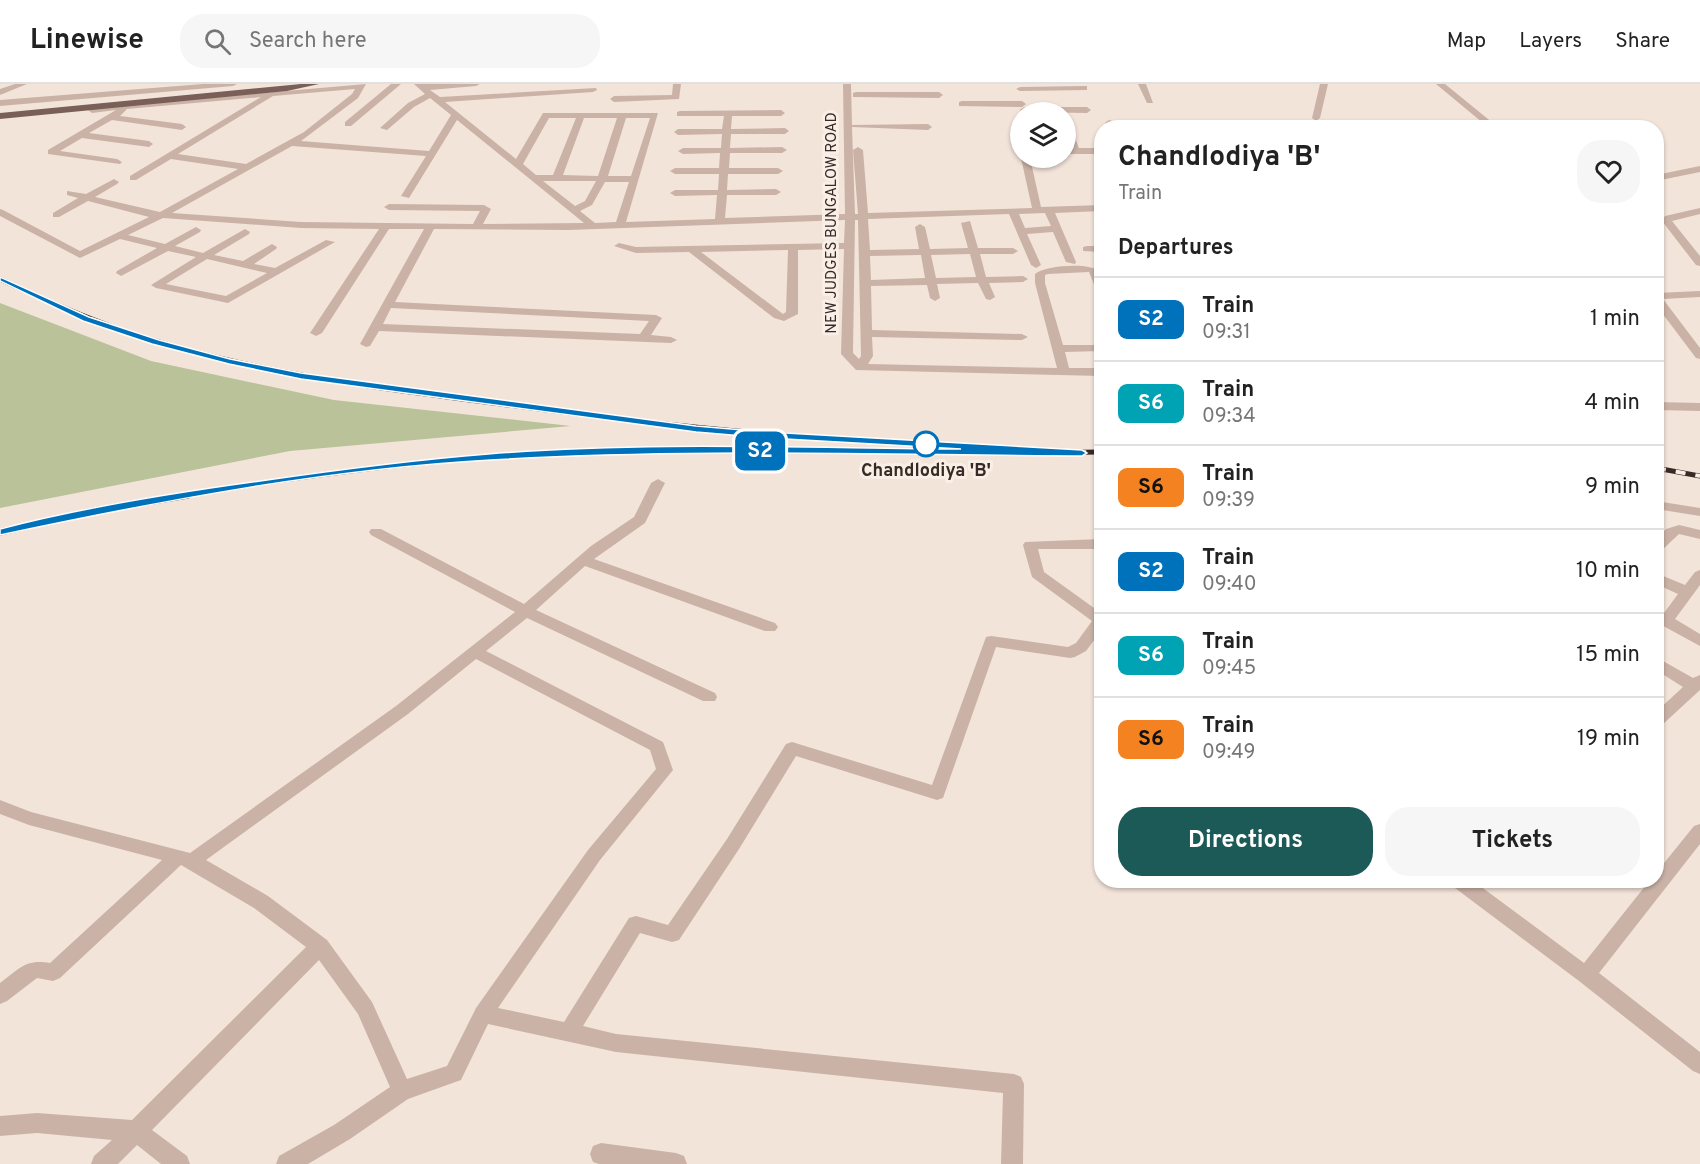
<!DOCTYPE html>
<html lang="en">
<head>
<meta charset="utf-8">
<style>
  :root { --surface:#fff; --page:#f6f6f6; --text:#222; --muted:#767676; --line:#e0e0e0; --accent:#1b5a56 }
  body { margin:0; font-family:Overpass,sans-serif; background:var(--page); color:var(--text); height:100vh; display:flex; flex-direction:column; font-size:22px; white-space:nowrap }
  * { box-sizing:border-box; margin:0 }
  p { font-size:20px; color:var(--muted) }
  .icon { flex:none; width:33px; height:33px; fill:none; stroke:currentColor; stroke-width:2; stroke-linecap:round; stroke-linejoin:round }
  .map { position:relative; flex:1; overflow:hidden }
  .panel { position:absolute; left:1094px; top:36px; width:570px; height:768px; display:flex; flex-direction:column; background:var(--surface); border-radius:24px; box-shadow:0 2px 4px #0004 }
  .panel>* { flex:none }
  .badge { padding:0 12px; border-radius:9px; font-size:21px; line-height:39px }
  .tools { position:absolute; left:1010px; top:18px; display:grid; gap:12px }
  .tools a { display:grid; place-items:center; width:66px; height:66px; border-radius:50%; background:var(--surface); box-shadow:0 2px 4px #0004; font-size:30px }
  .map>.badge { position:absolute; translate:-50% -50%; box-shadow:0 0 0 3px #fff }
  h2 { padding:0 24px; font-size:22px; line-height:54px }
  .round { display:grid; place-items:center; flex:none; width:63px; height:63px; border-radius:24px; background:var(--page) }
  .overview { display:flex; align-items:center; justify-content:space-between; height:102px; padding:0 24px }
  h1 { font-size:28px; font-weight:700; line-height:45px }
  .button { display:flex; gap:12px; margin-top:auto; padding:12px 24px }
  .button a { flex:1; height:69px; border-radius:24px; background:var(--accent); color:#fff; font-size:24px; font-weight:700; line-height:69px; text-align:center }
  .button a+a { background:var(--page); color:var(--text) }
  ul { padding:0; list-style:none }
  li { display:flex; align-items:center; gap:18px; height:84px; padding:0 24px; border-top:2px solid var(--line) }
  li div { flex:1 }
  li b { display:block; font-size:22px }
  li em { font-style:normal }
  li .badge { min-width:66px; font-weight:700; text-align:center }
  header { display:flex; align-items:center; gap:36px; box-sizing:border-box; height:84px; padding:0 30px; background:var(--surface); border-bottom:2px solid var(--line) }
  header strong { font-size:28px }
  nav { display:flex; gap:33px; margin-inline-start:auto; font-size:21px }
  .search { width:420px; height:54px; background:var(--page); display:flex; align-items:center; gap:15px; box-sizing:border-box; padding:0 21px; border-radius:24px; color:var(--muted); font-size:22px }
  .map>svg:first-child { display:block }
  .green { fill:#bac29a }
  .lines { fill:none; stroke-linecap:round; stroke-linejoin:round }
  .minor { fill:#cbb2a6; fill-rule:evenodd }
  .major { fill:#795f57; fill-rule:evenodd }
  .rail-far1-casing { stroke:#372a27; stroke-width:5 }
  .rail-casing { stroke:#372a27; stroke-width:7 }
  .rail-far1 { stroke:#faefe7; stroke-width:4; stroke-dasharray:10; stroke-linecap:butt }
  .rail { stroke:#faefe7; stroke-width:4.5; stroke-dasharray:14; stroke-linecap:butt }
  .line { fill:#0072bc; stroke:#fff; stroke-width:1.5 }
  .stop-dot { fill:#fff; stroke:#0072bc; stroke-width:3 }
  .labels { text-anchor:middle; stroke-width:6; stroke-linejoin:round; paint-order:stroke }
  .far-street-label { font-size:15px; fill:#372a27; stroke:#faefe7 }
  .stop-label { font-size:18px; font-weight:bold; fill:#372a27; stroke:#faefe7 }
</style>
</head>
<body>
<header>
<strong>Linewise</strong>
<div class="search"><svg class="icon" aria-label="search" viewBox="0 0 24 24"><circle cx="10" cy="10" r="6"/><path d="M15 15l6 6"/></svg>Search here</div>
<nav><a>Map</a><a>Layers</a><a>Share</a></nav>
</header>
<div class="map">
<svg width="1700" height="1080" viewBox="0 0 1700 1080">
  <rect width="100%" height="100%" fill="#f3e4da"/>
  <polygon class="green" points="0,219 151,277 334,316 571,342 290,367 0,424"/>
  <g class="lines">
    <g class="minor">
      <polygon points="15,0 27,0 0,11 0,5"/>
      <polygon points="203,0 237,0 233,2 0,22 0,16"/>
      <path d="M366,0L358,14L301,57L429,67L451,31L430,14L414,23L387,46L380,44L408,19L425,10L414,0H480L476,2L430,6L440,13L596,4L597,6L593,8L445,18L516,75L543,29H658L626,138L715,135L717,111L675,112L670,109L675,106H718L719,90H675L670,87L675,84H719L720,69L683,70L678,67L683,64H721L722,50L678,51L674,48L678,45H722L724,32H677V28L680,27L781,26L785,29L781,32H732L731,45L785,44L789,47L785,50H731L730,64L782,63L787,66L782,69H730L729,84H778L783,87L778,90H728L727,106L776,105L781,108L776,111H727L725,134L845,130L843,0H851L852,41L928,40L932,43L928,46L852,43L855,130H858L853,66L858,63L863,66L868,129L1032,124L1021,74H1030L1041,123L1101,121V127L1055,129L1076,178L1075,180L1066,178L1053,148L1027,150L1041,181L1036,184L1031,181L1009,130L868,135L870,166L919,165L915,143L920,140L925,143L930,165L968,164L961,139L970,137L978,164H1013L1018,167L1013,170H980L986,193L1023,192L1028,195L1023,198L989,199L995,213L990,216L986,215L978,199L937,200L940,214L935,217L930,214L927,201L871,202L872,246L1022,250L1028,253L1022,256L872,253L873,272L868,280L1057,284L1035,199V190C1045,181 1091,178 1100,188L1101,208L1096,205L1089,188L1048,190L1045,191V199L1063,261H1101V267L1065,268L1069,284H1101V292L856,286L841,270L844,165L798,166V230L784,237L774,234L689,168L636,169L614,162L619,159L636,163L844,159L845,136L568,146L434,145L395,218L656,231L662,234L651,251L671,253L677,256L671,259L379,247L370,262L366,263L360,260L424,145H389L322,249L316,252L310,249L379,145L301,144L163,134L128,151L165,160L196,143L201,146L200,148L175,162L203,169L245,145L250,148L249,150L214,171L243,177L272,160L277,163L276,165L254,180L275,184L326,156L335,158L228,219L156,204L151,201L196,173L168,167L121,192L116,189L117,187L157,164L120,155L80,174L0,132V125L3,126L80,167L149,133L88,117L59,133H53V129L78,114L67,111V107L86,110L114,95L119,98L117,100L95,113L160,128L238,85L171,75L136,96H130V92L261,13L127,25L120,32L182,40L186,43L182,46L112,36L89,49L149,57L153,60L149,63L82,54L60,67L117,75L122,78L120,80L48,70V66L116,26L92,29L88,26L89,24ZM355,5L352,10L304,48L246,80L178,70L273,12ZM549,34H576L553,91H536L523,80ZM584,34H617L598,92L563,91ZM626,34H650L631,92H608ZM457,36L584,139L483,140L491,125L484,121L389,120L384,123L389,126L480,127L473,140L301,138L172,129L292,62L426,72L401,112L409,114ZM543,97H596L585,117L575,122ZM605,98H629L616,138L595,139L580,127L592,121ZM1045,129L1051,142L1025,144L1019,130ZM855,136H858L861,272L859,275L853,269ZM788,166L786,228L783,230L701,168ZM970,170L976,193L936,194L931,171ZM921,171L925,194L871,196L870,172ZM207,175L267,189L226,212L166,200ZM391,224L649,237L640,250L383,240Z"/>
      <polygon points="391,0 401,0 351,42 345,42 345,38"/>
      <polygon points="673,0 681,0 679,15 614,18 610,15 614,12 672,11"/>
      <polygon points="1138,0 1146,0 1153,19 1147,19"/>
      <polygon points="1320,0 1328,0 1320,34 1316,37 1312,34"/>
      <polygon points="1436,0 1445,0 1499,44 1489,44"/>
      <polygon points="1084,2 1087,2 1087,6 1020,7 1016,5 1020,3"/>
      <polygon points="856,8 939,8 943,11 939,14 853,13 853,9"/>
      <polygon points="962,17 1022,17 1026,20 1022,23 959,22 959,18"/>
      <polygon points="1024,23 1087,23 1091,26 1087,29 1021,28 1020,26"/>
      <polygon points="1109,36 1112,37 1115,44 1106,44 1105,39"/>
      <polygon points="1066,39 1070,42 1079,64 1101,64 1101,70 1065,70 1065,64 1069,64 1065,52"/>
      <polygon points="1019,43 1020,44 1020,52 1015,46"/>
      <polygon points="1700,82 1700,88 1656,97 1656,91"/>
      <polygon points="1700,124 1700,130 1672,137 1700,172 1700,182 1696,181 1662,137 1665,132"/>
      <polygon points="1087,162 1101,162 1101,168 1083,167 1083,163"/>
      <polygon points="1700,207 1700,213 1663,215 1700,264 1700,275 1696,274 1656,221 1656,209"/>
      <polygon points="1656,318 1700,319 1700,327 1656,326"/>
      <path d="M658,395L665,399L645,439L594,475L775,539L778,543L775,547H765L585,482L536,526L715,609L717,613L715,617H703L527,534L486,567L663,658L673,686L600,776L498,924L564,938L629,834L636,832L668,841L727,755L786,660L792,658L932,701L986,553L991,552L1068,563L1076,559L1092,537L1032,493L1023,461L1025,458L1101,455V465H1038L1044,488L1101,529V547L1086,567L1075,573L1070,574L996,563L943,714L937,716L796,672L739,765L679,856L672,858L640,849L583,942L616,950L1014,990L1021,993L1024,1000L1023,1080H1001L1003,1009L616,968L488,940L461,996L408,1015L350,1055L308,1080H276L279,1072L334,1041L390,1003L358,930L319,876L152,1046L187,1072L190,1080H161L137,1061L118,1080H91L94,1072L112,1056L37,1049L0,1052V1032L37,1029L132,1036L306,863L254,824L181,781L60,894L53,897L37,894L7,917L0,920V899C20,885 24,875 50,879L162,776L29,741L0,730V716L31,728L190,769L396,622L515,528L371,451L369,448L371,445H381L524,520L591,462L634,433L651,399ZM476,575L650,666L656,685L588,766L476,924L447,982L407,995L372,918L327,856L268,812L206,776L408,630Z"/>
      <polygon points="1656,417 1700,424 1700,432 1656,425"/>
      <polygon points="1679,441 1700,446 1700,455 1679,450 1661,467 1656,469 1656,455 1666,445"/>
      <polygon points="1700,486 1700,501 1675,535 1700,550 1700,562 1656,538 1656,526 1664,529 1678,510 1656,500 1656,489 1685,501 1695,488"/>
      <polygon points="1656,573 1693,594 1700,591 1700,606 1662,641 1656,643 1656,628 1683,603 1656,586"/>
      <polygon points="1700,740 1700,760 1599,889 1700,968 1700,990 1693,987 1579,897 1451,801 1448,796 1472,796 1584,879 1650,796 1656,796 1656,789 1694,742"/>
      <polygon points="601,1059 676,1069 684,1072 687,1080 599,1080 593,1078 590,1070 593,1062"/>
    </g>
    <polygon class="major" points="301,0 319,0 287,7 0,35 0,29"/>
    <g class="rail-far1-casing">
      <g id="rail-far1">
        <path d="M0,195C38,213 76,230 116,244C242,288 377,304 509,321C642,339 774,353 908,359"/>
        <polyline points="1656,384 1700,392"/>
        <path d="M179,412C301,392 424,375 548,369C732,360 917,370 1101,368"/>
      </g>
    </g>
    <g class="rail-casing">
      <polyline id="rail" points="0,448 94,427 188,411"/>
    </g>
    <use href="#rail-far1" class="rail-far1"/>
    <use href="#rail" class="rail"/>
  </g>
  <path class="line" d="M0,193L89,233L159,256L230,275L301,289L696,342L768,348L1082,366L1087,369L1082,372C885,371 688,364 491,376C328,385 160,417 0,451V445C83,423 172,409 260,397C336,386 412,376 488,370C645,357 804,364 961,365L768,354L696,348L301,295L229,280L152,260L83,237L0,197Z"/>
  <circle class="stop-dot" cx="926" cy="360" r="12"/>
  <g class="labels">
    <g class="far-street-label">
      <text transform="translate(831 139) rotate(-90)" y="5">NEW JUDGES BUNGALOW ROAD</text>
    </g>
    <g class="stop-label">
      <text x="926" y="392">Chandlodiya 'B'</text>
    </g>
  </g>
</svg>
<div class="tools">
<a><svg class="icon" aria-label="layers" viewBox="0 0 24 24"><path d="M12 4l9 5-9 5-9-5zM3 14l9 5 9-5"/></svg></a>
</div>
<b class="badge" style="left:760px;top:367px;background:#0072bc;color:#fff">S2</b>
<section class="panel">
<div class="overview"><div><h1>Chandlodiya 'B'</h1><p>Train</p></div><a class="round"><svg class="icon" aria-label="heart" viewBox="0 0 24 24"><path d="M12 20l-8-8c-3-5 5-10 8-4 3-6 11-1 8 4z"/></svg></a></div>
<h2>Departures</h2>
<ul>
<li><span class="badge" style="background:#0072bc;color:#fff">S2</span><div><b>Train</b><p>09:31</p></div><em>1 min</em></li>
<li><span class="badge" style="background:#00a3b4;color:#fff">S6</span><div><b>Train</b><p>09:34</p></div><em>4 min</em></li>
<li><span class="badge" style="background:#f58220;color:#111">S6</span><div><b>Train</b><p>09:39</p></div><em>9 min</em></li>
<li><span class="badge" style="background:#0072bc;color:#fff">S2</span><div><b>Train</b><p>09:40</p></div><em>10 min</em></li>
<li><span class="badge" style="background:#00a3b4;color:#fff">S6</span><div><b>Train</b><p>09:45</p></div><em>15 min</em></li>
<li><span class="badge" style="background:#f58220;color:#111">S6</span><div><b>Train</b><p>09:49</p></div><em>19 min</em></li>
</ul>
<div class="button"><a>Directions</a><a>Tickets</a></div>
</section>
</div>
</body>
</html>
